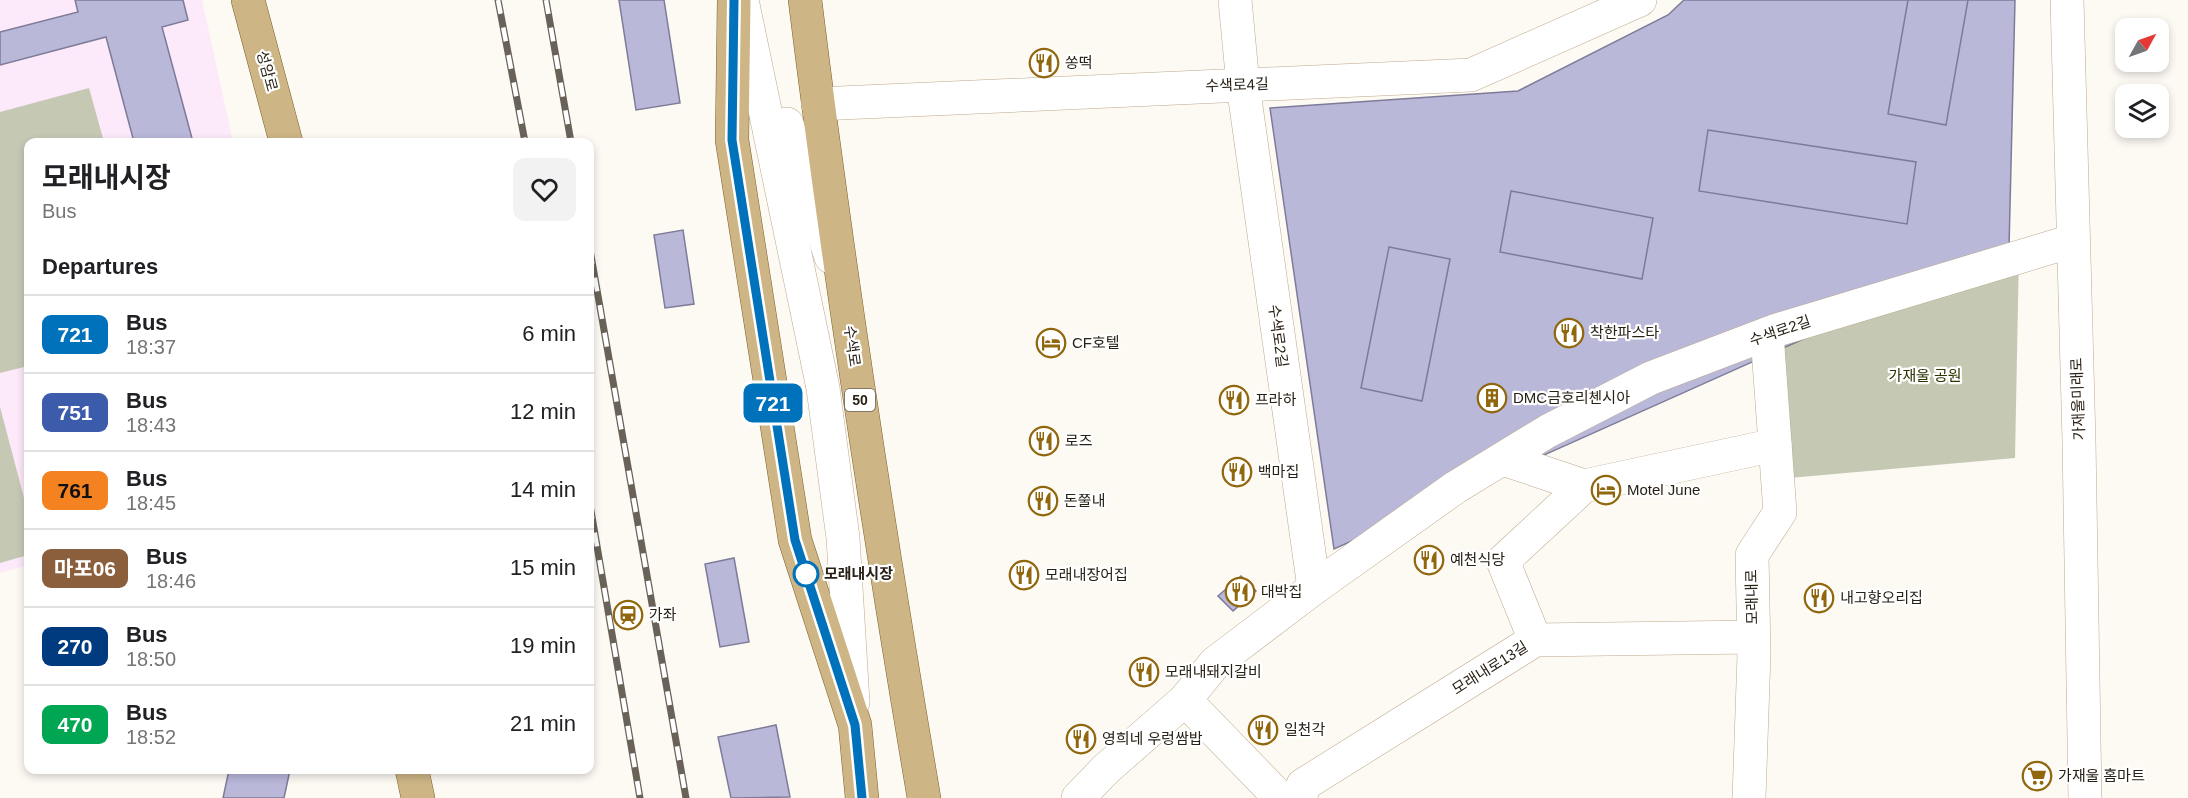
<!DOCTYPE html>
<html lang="en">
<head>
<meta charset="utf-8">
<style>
  :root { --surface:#fff; --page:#f2f2f2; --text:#202124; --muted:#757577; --line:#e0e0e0 }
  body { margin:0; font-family:Arial,"Noto Sans KR",sans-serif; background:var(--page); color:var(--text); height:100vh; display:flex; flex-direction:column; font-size:22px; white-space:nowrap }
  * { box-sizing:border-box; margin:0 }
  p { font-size:20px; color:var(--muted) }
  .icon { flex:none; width:33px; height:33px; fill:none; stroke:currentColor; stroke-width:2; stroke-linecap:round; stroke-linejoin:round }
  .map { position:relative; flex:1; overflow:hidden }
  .panel { position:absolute; left:24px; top:138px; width:570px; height:636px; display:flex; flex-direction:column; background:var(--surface); border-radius:12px; box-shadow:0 3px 9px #0003 }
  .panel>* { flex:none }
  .badge { padding:0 12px; border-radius:9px; font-size:21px; line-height:39px }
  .needle { width:39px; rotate:50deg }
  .fabs { position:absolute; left:2115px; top:18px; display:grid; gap:12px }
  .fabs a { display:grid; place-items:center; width:54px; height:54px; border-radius:12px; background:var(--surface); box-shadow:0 3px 9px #0003; font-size:30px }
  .map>.badge { position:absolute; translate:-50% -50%; box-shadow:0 0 0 3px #fff }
  h2 { padding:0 18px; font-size:22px; line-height:54px }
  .round { display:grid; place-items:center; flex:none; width:63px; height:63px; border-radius:12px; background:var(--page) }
  .head { display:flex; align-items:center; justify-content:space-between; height:102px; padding:0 18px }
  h1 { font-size:28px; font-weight:700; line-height:45px }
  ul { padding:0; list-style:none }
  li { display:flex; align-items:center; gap:18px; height:78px; padding:0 18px; border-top:2px solid var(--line) }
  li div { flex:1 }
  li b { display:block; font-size:22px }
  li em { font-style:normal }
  li .badge { min-width:66px; font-weight:700; text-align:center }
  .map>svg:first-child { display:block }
  .education { fill:#fce9f9 }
  .green { fill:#c5c9b4 }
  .building { fill:#bab8d9; stroke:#7d7b99; stroke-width:1.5 }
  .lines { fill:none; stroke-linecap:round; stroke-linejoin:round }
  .minor-casing { stroke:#bda98d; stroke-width:34 }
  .major-casing { stroke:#7e612b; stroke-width:34 }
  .minor { stroke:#fff; stroke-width:33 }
  .major { stroke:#cdb586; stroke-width:33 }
  .rail-casing { stroke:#696259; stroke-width:7 }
  .rail { stroke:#fff; stroke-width:4.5; stroke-dasharray:14; stroke-linecap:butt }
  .line-casing { stroke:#fff; stroke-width:14 }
  .line { stroke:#0072bc; stroke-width:9 }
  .stop-dot { fill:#fff; stroke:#0072bc; stroke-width:3 }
  .labels { text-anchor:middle; stroke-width:4.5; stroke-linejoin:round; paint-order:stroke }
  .shield { fill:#fff; stroke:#69645c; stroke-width:1.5 }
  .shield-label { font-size:14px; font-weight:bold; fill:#292116 }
  .poi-label { font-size:15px; fill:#292116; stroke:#fff; text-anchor:start }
  .street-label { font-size:15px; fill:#292116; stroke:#fff }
  .park-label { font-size:15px; fill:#2f3300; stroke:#fff }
  .stop-label { font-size:15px; font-weight:bold; fill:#292116; stroke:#fff; text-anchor:start }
</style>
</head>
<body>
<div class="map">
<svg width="2188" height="798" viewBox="0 0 2188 798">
  <rect width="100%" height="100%" fill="#fdf9f3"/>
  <polygon class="education" points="0,0 202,0 233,142 28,142 28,565 0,573"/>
  <g class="green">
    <polygon points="89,88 104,142 28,142 28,366 0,373 0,112"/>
    <polygon points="2019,252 2015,458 1778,479 1777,330"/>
    <polygon points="0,407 28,513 28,555 0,563"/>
  </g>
  <g class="building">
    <polygon points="75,0 183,0 188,20 162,27 193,142 134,142 106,37 0,65 0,32 78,12"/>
    <polygon points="619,0 664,0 680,103 636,110"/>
    <polygon points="1684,0 2015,0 2009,247 1334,549 1270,108 1518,91 1668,15"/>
    <polygon points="1908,0 1968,0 1946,125 1888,114"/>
    <polygon points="1708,130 1916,162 1907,224 1699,191"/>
    <polygon points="1511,191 1653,218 1642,279 1500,252"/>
    <polygon points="683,230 694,304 665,308 654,235"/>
    <polygon points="1389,247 1450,259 1422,401 1361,388"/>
    <polygon points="734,558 749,642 720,647 705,564"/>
    <polygon points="1241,576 1256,591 1233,611 1218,596"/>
    <polygon points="776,725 790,797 731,798 718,737"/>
    <polygon points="229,770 290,770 284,798 223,798"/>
  </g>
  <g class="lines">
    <g class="minor-casing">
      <g id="minor">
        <polyline points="742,0 823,388 843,538 853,702"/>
        <polyline points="1235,0 1243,85 1314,588"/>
        <polyline points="2067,0 2079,441 2085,798"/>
        <polyline points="818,104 1471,75 1640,0"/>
        <polyline points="787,124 831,257"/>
        <polyline points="1503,459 1584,486 1775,445"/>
        <polyline points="1535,640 1503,561 1584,486"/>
        <polyline points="1185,700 1280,798"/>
        <polyline points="1078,798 1106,769 1185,700 1215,663 1314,588 1456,487 1548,431 1651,378 1777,330 2072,241"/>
        <polyline points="1301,798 1303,785 1535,640 1753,637"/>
        <polyline points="1749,798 1754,654 1752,555 1780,512 1767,334"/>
      </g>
    </g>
    <g class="major-casing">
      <g id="major">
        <polyline points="248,0 286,142"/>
        <polyline points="734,0 732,140 795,540 855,725 862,798"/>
        <path d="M805,0C838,267 879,533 924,798"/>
        <polyline points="412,770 418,798"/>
      </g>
    </g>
    <use href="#minor" class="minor"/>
    <use href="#major" class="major"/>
    <g class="rail-casing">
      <g id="rail">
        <polyline points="498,0 525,142"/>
        <polyline points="546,0 571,142"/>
        <polyline points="590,250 686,798"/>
        <polyline points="590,505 640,798"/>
      </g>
    </g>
    <use href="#rail" class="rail"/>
  </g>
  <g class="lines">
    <g class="line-casing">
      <polyline id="line" points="734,0 732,140 795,540 855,725 862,798"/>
    </g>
    <use href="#line" class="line"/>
  </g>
  <defs>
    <g id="restaurant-ring" transform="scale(1.5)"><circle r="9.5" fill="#fff" stroke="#90670d" stroke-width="1.5"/><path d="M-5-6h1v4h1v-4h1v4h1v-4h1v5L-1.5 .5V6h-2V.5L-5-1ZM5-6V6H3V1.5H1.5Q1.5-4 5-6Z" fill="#90670d"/></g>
    <g id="hotel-ring" transform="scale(1.5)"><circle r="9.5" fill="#fff" stroke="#90670d" stroke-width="1.5"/><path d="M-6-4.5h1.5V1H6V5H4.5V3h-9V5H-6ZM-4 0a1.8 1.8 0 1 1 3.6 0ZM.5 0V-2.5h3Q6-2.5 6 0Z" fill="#90670d"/></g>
    <g id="building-ring" transform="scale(1.5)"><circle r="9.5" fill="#fff" stroke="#90670d" stroke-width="1.5"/><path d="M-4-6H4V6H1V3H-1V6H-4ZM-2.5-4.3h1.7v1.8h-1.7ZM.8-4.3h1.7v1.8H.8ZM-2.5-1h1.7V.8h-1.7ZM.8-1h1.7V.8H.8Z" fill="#90670d"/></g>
    <g id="station-ring" transform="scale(1.5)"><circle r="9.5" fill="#fff" stroke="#90670d" stroke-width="1.5"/><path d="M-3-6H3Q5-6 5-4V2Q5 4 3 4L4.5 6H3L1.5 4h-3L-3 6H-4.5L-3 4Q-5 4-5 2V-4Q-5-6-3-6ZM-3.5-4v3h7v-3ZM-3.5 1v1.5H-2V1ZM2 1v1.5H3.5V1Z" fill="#90670d"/></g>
    <g id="supermarket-ring" transform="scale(1.5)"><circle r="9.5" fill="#fff" stroke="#90670d" stroke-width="1.5"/><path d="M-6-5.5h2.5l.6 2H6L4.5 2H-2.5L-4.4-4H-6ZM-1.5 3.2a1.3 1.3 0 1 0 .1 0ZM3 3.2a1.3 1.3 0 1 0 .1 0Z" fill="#90670d"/></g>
  </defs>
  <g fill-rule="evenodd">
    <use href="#restaurant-ring" x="1044" y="63"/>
    <use href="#restaurant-ring" x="1569" y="333"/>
    <use href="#hotel-ring" x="1051" y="343"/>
    <use href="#building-ring" x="1492" y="398"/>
    <use href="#restaurant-ring" x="1234" y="400"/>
    <use href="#restaurant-ring" x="1044" y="441"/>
    <use href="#restaurant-ring" x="1237" y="472"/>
    <use href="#hotel-ring" x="1606" y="490"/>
    <use href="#restaurant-ring" x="1043" y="501"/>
    <use href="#restaurant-ring" x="1429" y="560"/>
    <use href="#restaurant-ring" x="1024" y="575"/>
    <use href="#restaurant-ring" x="1240" y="592"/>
    <use href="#restaurant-ring" x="1819" y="598"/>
    <use href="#station-ring" x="628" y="615"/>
    <use href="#restaurant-ring" x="1144" y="672"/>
    <use href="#restaurant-ring" x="1263" y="730"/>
    <use href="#restaurant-ring" x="1081" y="739"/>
    <use href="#supermarket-ring" x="2037" y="776"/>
  </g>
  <circle class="stop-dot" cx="806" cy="574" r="12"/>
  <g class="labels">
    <rect class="shield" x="845" y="389" width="30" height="22" rx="4.5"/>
    <g class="shield-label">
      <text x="860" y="405">50</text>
    </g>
    <g class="poi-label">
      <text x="1065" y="68">쏭떡</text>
      <text x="1590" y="338">착한파스타</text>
      <text x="1072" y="348">CF호텔</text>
      <text x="1513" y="403">DMC금호리첸시아</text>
      <text x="1255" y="405">프라하</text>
      <text x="1065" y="446">로즈</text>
      <text x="1258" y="477">백마집</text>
      <text x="1627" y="495">Motel June</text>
      <text x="1064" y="506">돈쭐내</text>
      <text x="1450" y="565">예천식당</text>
      <text x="1045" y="580">모래내장어집</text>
      <text x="1261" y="597">대박집</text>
      <text x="1840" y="603">내고향오리집</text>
      <text x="649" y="620">가좌</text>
      <text x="1165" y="677">모래내돼지갈비</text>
      <text x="1284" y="735">일천각</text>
      <text x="1102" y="744">영희네 우렁쌈밥</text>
      <text x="2058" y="781">가재울 홈마트</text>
    </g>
    <g class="street-label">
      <text transform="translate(267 71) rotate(75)" y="5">성암로</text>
      <text transform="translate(1237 85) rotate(-2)" y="5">수색로4길</text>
      <text transform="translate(1780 331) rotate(-19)" y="5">수색로2길</text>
      <text transform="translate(1278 336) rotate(82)" y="5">수색로2길</text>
      <text transform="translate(852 346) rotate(82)" y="5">수색로</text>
      <text transform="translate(2078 399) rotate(-92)" y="5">가재울미래로</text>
      <text transform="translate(1752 597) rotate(-91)" y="5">모래내로</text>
      <text transform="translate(1490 668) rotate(-32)" y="5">모래내로13길</text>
    </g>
    <g class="park-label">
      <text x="1925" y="381">가재울 공원</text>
    </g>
    <g class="stop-label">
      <text x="824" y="579">모래내시장</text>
    </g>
  </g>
</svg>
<div class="fabs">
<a><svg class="needle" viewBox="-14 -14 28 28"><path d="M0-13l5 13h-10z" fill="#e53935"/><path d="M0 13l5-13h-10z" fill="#757577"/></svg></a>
<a><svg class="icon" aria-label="layers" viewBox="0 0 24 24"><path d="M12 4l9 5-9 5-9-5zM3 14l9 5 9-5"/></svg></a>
</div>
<b class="badge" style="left:773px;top:403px;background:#0072bc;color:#fff">721</b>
<section class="panel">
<div class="head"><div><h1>모래내시장</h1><p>Bus</p></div><a class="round"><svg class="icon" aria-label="heart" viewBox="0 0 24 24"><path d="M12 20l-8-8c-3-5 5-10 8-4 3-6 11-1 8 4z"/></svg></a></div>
<h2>Departures</h2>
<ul>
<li><span class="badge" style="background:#0072bc;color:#fff">721</span><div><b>Bus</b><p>18:37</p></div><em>6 min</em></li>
<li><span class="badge" style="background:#3d5bab;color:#fff">751</span><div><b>Bus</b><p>18:43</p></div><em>12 min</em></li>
<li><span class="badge" style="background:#f58220;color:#111">761</span><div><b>Bus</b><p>18:45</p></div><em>14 min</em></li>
<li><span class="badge" style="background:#8b5e3c;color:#fff">마포06</span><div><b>Bus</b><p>18:46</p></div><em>15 min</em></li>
<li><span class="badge" style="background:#003b80;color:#fff">270</span><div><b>Bus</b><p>18:50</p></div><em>19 min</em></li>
<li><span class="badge" style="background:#00a651;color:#fff">470</span><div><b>Bus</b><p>18:52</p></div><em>21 min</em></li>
</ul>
</section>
</div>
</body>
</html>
